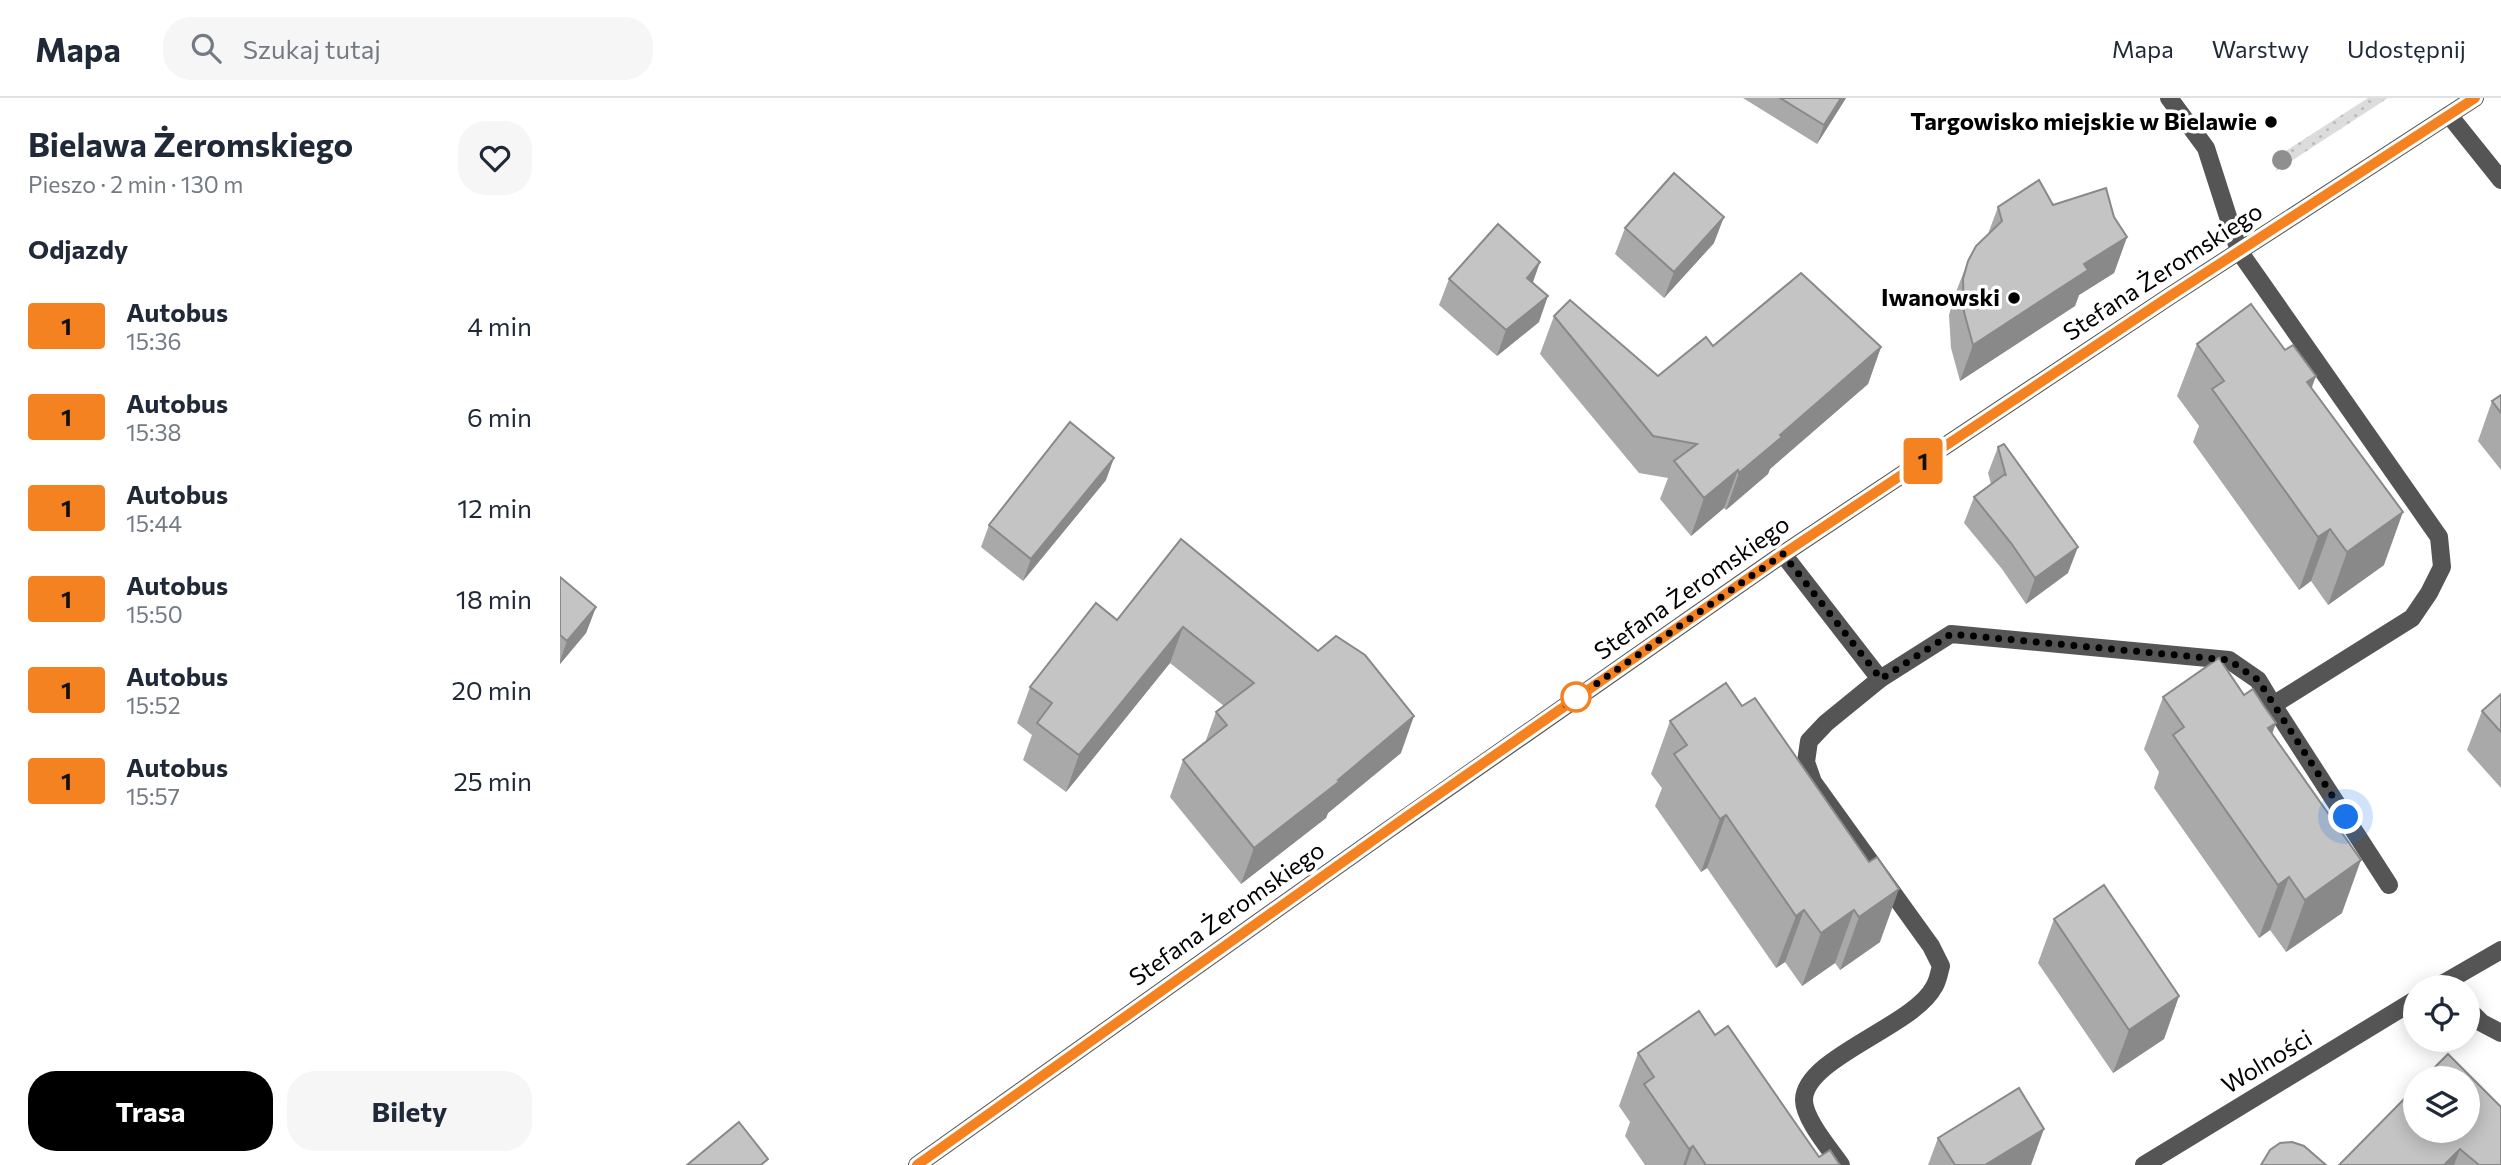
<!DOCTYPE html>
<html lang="pl">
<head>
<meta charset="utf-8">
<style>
  :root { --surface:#fff; --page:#f6f6f7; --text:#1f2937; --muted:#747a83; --line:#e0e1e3; --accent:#000 }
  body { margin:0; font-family:Commissioner,sans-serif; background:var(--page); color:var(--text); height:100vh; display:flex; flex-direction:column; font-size:26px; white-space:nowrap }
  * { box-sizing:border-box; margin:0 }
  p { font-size:23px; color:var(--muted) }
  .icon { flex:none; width:38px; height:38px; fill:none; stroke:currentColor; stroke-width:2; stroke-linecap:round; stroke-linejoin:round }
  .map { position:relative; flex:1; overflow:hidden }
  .side { display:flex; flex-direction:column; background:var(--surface); width:560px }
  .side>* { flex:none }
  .badge { padding:0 14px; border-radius:5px; font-size:24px; line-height:46px }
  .buttons { position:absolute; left:1843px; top:877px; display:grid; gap:14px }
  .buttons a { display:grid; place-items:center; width:77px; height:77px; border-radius:50%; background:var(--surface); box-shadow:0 4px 18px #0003; font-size:35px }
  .you { position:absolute; width:35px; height:35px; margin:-18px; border:5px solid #fff; border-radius:50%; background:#1a73e8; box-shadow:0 0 0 10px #1a73e833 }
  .map>.badge { position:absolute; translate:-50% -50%; box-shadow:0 0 0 4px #fff }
  h2 { padding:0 28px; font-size:26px; line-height:63px }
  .round { display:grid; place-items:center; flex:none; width:74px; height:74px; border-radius:28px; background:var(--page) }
  .headline { display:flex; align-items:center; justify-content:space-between; height:119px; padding:0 28px }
  h1 { font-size:33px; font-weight:700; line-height:52px }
  .action { display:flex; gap:14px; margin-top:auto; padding:14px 28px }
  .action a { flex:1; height:80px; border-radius:28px; background:var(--accent); color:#fff; font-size:28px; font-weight:700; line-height:80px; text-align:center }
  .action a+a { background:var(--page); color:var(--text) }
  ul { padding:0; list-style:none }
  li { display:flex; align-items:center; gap:21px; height:91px; padding:0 28px }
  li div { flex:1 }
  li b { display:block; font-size:26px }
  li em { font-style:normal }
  li .badge { min-width:77px; font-weight:700; text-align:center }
  header { display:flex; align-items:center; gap:42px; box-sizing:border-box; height:98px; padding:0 35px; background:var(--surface); border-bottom:2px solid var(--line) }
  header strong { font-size:33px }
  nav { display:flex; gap:38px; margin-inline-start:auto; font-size:24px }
  .search { width:490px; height:63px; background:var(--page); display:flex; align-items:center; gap:18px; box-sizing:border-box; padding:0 24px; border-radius:28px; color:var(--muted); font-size:26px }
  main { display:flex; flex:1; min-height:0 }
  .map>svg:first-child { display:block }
  .grass { fill:url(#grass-dots) }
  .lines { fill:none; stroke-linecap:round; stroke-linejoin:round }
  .minor { stroke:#555; stroke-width:18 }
  .tree { fill:#8f8f8f }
  .wall { fill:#a9a9a9 }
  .shaded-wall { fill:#898989 }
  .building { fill:#c4c4c4; stroke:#898989; stroke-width:2 }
  .line-casing { stroke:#fff; stroke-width:16 }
  .line { stroke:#f58220; stroke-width:10 }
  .walk { stroke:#000; stroke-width:7; stroke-dasharray:0 12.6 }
  .poi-dot { fill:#000; stroke:#fff; stroke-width:2.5 }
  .stop-dot { fill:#fff; stroke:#f58220; stroke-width:3.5 }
  .labels { text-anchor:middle; stroke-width:7; stroke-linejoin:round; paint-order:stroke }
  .poi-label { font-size:24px; font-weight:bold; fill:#000; stroke:#fff; text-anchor:end }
  .street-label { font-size:24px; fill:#000; stroke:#fff }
</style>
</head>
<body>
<header>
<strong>Mapa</strong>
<div class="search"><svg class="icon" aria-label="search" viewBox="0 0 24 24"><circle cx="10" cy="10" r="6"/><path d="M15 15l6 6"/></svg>Szukaj tutaj</div>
<nav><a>Mapa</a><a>Warstwy</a><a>Udostępnij</a></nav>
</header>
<main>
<section class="side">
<div class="headline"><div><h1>Bielawa Żeromskiego</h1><p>Pieszo · 2 min · 130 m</p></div><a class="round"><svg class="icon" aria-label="heart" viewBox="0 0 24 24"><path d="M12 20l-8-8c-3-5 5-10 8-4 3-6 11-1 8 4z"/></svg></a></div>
<h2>Odjazdy</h2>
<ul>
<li><span class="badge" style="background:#f58220;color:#111">1</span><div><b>Autobus</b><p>15:36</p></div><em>4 min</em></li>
<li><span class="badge" style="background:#f58220;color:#111">1</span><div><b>Autobus</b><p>15:38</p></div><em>6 min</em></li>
<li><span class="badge" style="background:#f58220;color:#111">1</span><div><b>Autobus</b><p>15:44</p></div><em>12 min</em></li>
<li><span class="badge" style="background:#f58220;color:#111">1</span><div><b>Autobus</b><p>15:50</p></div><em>18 min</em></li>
<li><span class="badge" style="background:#f58220;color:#111">1</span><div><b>Autobus</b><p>15:52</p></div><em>20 min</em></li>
<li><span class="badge" style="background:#f58220;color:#111">1</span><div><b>Autobus</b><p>15:57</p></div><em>25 min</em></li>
</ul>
<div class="action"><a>Trasa</a><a>Bilety</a></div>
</section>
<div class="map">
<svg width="1941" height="1067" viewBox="0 0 1941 1067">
  <defs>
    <pattern id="grass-dots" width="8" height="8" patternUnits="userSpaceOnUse" patternTransform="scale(1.75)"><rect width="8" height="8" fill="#dcdcdc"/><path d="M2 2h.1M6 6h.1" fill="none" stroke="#bbb" stroke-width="1.8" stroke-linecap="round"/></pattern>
  </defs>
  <rect width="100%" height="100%" fill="#fff"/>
  <polygon class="grass" points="1808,0 1828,0 1716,73 1718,58"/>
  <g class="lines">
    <g class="minor">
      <polyline points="1889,17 1941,82"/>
      <polyline points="1223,456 1320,581"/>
      <polyline points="1713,607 1829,787"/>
      <polyline points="1877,889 1941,852"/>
      <polyline points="1908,911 1922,925 1941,935"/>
      <polyline points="357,1067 825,734 1223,456 1610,198 1915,0"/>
      <path d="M1281,1067C1270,1051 1244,1021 1244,1002C1244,960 1354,928 1374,889C1378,883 1379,875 1381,868L1371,848L1253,684L1246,664L1249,643L1266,625L1320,581L1391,536L1669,562L1698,582L1713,607L1852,520L1869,495L1882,469L1879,439L1679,153L1646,50L1609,0"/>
      <polyline points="1584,1067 1855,902"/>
    </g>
  </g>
  <circle class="tree" cx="1722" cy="62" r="10"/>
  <g class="wall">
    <polygon points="1183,0 1286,0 1257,46"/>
    <polygon points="1493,107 1554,119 1567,139 1554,175 1519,197 1515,208 1400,283 1391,250 1389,217 1394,199 1408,163 1428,136 1438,109"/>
    <polygon points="1065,130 1154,145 1104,200 1055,156"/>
    <polygon points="889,181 973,184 979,224 937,258 879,207"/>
    <polygon points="994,218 1098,278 1153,248 1321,249 1308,286 1210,371 1208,376 1166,412 1164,410 1131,438 1100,401 1108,380 1079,375 980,256"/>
    <polygon points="1637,246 1752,290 1824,467 1768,507 1751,483 1739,492 1633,344 1639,328 1617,298"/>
    <polygon points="1941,297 1941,372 1918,343 1932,303"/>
    <polygon points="1438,349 1508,475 1466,506 1442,471 1404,425 1414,399 1431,386 1428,375"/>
    <polygon points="546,382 463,483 421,449 429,427"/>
    <polygon points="621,441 841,655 768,715 766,720 681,786 610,699 623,662 645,645 656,614 664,608 610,565 506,694 463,662 472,637 457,625 470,589 557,522"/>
    <polygon points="0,479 36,509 26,535 0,566"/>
    <polygon points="1941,596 1941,690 1907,652 1922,613"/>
    <polygon points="1684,597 1712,636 1782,815 1726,854 1710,832 1699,840 1594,690 1599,674 1584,651 1603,599"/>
    <polygon points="1182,608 1320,844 1280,872 1275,865 1242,888 1225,864 1216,870 1147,770 1141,774 1095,708 1102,690 1091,676 1110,623"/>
    <polygon points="1494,821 1619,898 1604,941 1553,975 1478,865"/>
    <polygon points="1155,937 1259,1059 1280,1067 1085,1067 1065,1038 1070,1024 1059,1008 1078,955"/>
    <polygon points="1941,1009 1941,1067 1779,1067"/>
    <polygon points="1378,1040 1471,1067 1368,1067"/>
  </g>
  <g class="shaded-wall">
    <polygon points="1281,0 1286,0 1257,46 1264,27"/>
    <polygon points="1164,119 1154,145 1104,200 1114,174"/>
    <polygon points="1567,139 1554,175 1519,197 1515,208 1400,283 1413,247 1524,166"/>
    <polygon points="980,164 971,190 967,180"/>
    <polygon points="988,198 979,224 937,258 946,232"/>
    <polygon points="1321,249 1308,286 1210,371 1208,376 1166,412 1179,375 1220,337"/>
    <polygon points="1756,278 1737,331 1747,284"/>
    <polygon points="554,360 546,382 463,483 471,461"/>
    <polygon points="1178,372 1164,410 1131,438 1144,400"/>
    <polygon points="1843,414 1824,467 1768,507 1787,454"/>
    <polygon points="1770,431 1751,483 1739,492 1758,439"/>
    <polygon points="1518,449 1508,475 1466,506 1475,480"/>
    <polygon points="36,509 26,535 0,566 0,563 7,543"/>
    <polygon points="623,529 610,565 506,694 519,657"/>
    <polygon points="854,618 841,655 768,715 766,720 681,786 694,750"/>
    <polygon points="1716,625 1697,678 1708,630"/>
    <polygon points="1166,717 1147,770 1141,774 1160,721"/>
    <polygon points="1801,762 1782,815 1726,854 1745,802"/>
    <polygon points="1729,779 1710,832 1699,840 1718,787"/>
    <polygon points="1339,791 1320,844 1280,872 1299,819"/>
    <polygon points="1244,812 1225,864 1216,870 1236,818"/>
    <polygon points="1294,812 1275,865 1242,888 1261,835"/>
    <polygon points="1619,898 1604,941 1553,975 1569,932"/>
    <polygon points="1484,1031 1471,1067 1425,1067"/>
    <polygon points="1133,1048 1126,1067 1123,1067 1129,1051"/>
    <polygon points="1900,1051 1894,1067 1884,1067"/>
  </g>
  <g class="building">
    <polygon points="1220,0 1281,0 1264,27"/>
    <polygon points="1114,75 1164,119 1114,174 1065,130"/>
    <polygon points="1479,82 1493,107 1546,90 1554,119 1567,139 1524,166 1528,172 1413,247 1404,214 1403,181 1408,163 1416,148 1442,123 1438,109"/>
    <polygon points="938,126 980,164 967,180 988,198 946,232 889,181"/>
    <polygon points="1241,175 1321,249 1220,337 1222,339 1179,375 1178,372 1144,400 1114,363 1137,346 1093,338 994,218 1010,202 1098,278 1146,239 1153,248"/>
    <polygon points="1691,206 1725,252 1733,247 1756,278 1747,284 1843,414 1787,454 1770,431 1758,439 1652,291 1664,283 1637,246"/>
    <polygon points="1941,297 1941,315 1932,303"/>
    <polygon points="510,324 554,360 471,461 429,427"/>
    <polygon points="1444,346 1518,449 1475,480 1451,445 1414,399 1445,376 1446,378 1438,349"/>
    <polygon points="621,441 758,553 776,538 805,557 854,618 778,682 780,683 694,750 623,662 667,627 656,614 694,585 623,529 519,657 477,625 492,605 470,589 536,505 557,522"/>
    <polygon points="0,479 36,509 7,543 0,537"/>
    <polygon points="1659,560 1684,597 1693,591 1704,608 1716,625 1708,630 1801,762 1745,802 1729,779 1718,787 1613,637 1624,629 1603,599"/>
    <polygon points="1166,585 1182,608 1195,600 1309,764 1317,759 1339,791 1299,819 1294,812 1261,835 1244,812 1236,818 1166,717 1160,721 1114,656 1127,647 1110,623"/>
    <polygon points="1941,596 1941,634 1922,613"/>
    <polygon points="1544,787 1619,898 1569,932 1494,821"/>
    <polygon points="1139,913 1155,937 1168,928 1259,1059 1270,1052 1280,1067 1146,1067 1133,1048 1129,1051 1084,986 1094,979 1078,955"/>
    <polygon points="1888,956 1941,1009 1941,1067 1919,1067 1900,1051 1884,1067 1779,1067 1855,990 1855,1032 1908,1032 1908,980 1864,980"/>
    <polygon points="1459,990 1484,1031 1425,1067 1395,1067 1378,1040"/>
    <polygon points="179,1024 208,1061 201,1067 127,1067"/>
    <polygon points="1732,1044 1744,1048 1766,1067 1701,1067 1710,1052 1720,1045"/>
  </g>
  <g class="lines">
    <g class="line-casing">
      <polyline id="line" points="357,1067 846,719 1223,456 1610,198 1915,0"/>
    </g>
    <use href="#line" class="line"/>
    <polyline class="walk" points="1016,599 1006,607 1223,456 1321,581 1391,536 1669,562 1698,582 1786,719"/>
  </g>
  <g class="poi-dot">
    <circle cx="1711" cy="24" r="7"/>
    <circle cx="1454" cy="200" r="7"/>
  </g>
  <circle class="stop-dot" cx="1016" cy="599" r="14"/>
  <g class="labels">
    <g class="poi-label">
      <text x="1697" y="32">Targowisko miejskie w Bielawie</text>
      <text x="1440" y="208">Iwanowski</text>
    </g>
    <g class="street-label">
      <text transform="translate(1603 174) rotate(-33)" y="8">Stefana Żeromskiego</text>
      <text transform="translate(1132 490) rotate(-35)" y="8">Stefana Żeromskiego</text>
      <text transform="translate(667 816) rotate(-35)" y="8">Stefana Żeromskiego</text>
      <text transform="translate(1707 964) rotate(-31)" y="8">Wolności</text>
    </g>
  </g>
</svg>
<div class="buttons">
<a><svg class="icon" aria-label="locate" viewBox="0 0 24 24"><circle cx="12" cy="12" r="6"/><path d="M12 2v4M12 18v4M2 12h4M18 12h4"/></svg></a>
<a><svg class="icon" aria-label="layers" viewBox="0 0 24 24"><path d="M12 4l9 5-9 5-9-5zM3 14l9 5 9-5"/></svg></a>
</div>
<div class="you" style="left:1786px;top:719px"></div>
<b class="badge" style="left:1363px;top:363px;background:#f58220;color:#111">1</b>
</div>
</main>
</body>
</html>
